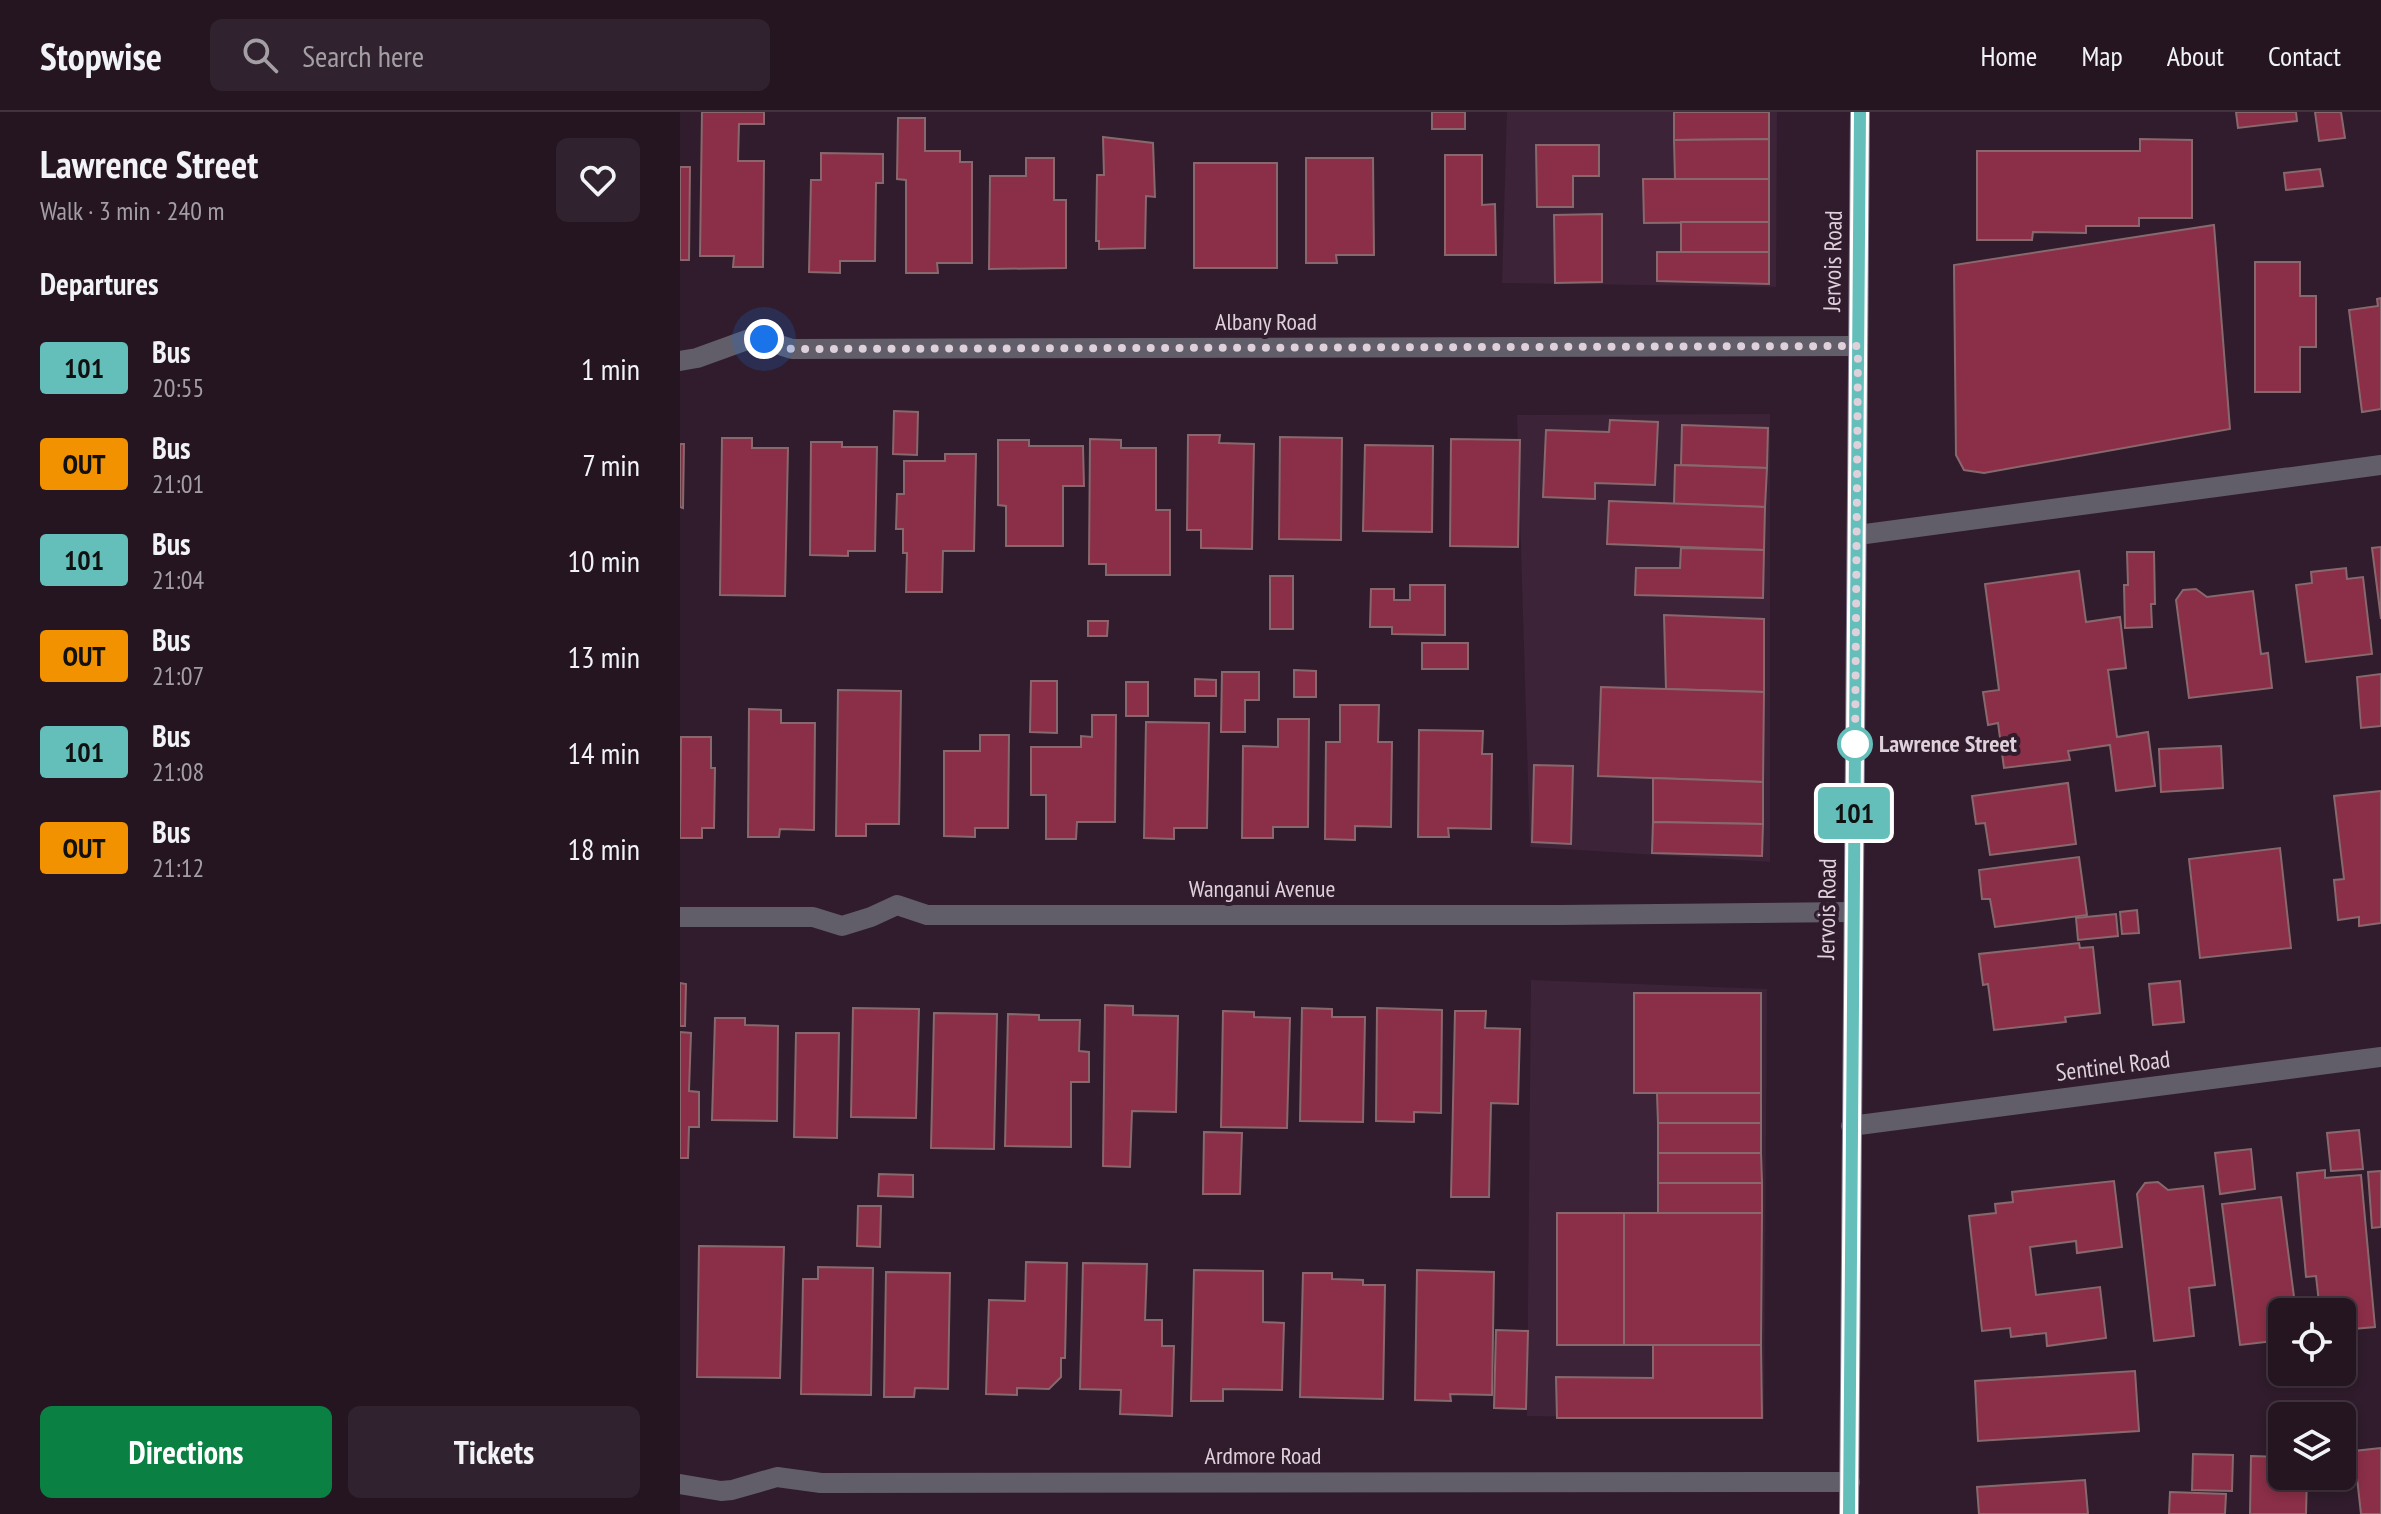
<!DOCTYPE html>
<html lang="en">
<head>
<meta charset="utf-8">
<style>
  :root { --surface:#241521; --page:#30222e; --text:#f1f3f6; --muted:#a39fa5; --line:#41343f; --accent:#0b8043 }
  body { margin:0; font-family:"PT Sans Narrow",sans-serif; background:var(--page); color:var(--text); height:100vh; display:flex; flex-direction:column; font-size:30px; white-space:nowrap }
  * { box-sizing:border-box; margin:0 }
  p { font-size:26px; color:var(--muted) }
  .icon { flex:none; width:44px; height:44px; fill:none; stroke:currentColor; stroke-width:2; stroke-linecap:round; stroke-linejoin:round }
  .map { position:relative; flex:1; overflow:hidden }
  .drawer { display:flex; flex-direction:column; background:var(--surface); width:680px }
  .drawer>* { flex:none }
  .badge { padding:0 16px; border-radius:6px; font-size:28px; line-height:52px }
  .fabs { position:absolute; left:1588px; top:1186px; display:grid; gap:16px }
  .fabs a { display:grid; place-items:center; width:88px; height:88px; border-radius:12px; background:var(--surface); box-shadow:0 4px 12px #0003,0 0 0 2px var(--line); font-size:40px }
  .you { position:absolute; width:40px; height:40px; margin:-20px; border:6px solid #fff; border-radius:50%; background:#1a73e8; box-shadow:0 0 0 12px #1a73e833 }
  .map>.badge { position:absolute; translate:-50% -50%; box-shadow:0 0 0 4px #fff }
  h2 { padding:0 40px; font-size:30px; line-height:72px }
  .round { display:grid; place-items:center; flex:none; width:84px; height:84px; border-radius:12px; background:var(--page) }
  .headline { display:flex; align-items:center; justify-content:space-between; height:136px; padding:0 40px }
  h1 { font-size:38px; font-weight:600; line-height:60px }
  .cta { display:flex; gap:16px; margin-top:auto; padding:16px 40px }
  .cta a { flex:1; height:92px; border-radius:12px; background:var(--accent); color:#fff; font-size:32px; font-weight:600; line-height:92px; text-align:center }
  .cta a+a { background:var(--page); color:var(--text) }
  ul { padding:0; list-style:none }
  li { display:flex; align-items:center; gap:24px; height:96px; padding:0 40px }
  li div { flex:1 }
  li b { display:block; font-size:30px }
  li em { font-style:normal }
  li .badge { min-width:88px; font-weight:700; text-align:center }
  header { display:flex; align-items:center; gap:48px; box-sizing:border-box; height:112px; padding:0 40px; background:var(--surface); border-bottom:2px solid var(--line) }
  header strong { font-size:38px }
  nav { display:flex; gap:44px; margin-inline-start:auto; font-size:28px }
  .search { width:560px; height:72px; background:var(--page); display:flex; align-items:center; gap:20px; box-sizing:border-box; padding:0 28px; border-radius:12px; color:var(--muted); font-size:30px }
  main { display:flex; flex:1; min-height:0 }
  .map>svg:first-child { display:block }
  .built { fill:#3d2338 }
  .building { fill:#8a2f47; stroke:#88686d; stroke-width:2 }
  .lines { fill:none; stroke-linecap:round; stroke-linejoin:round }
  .street { stroke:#615d69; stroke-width:20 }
  .secondary { stroke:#837d8f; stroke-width:20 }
  .line-casing { stroke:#fff; stroke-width:18 }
  .line { stroke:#64bfbb; stroke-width:12 }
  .walk { stroke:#dfd1db; stroke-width:8; stroke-dasharray:0 14.4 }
  .stop-dot { fill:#fff; stroke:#64bfbb; stroke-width:4 }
  .labels { text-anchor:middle; stroke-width:8; stroke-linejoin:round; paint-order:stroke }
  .street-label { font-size:24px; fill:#dfd1db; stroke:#301c2c }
  .stop-label { font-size:24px; font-weight:bold; fill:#dfd1db; stroke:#301c2c; text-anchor:start }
</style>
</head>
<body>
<header>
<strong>Stopwise</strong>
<div class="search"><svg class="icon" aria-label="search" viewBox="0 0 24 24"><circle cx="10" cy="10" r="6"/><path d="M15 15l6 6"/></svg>Search here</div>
<nav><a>Home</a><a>Map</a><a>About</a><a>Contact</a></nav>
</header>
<main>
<section class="drawer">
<div class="headline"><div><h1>Lawrence Street</h1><p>Walk · 3 min · 240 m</p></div><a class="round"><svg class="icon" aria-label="heart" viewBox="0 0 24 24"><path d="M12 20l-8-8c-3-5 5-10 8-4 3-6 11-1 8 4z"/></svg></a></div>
<h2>Departures</h2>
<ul>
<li><span class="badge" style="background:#64bfbb;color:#111">101</span><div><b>Bus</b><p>20:55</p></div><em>1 min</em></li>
<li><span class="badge" style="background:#f39200;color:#111">OUT</span><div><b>Bus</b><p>21:01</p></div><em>7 min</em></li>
<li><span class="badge" style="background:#64bfbb;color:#111">101</span><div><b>Bus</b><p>21:04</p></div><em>10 min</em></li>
<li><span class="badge" style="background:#f39200;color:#111">OUT</span><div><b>Bus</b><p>21:07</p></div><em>13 min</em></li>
<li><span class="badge" style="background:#64bfbb;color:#111">101</span><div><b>Bus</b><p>21:08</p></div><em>14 min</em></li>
<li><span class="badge" style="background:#f39200;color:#111">OUT</span><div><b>Bus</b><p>21:12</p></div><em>18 min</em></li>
</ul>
<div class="cta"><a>Directions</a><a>Tickets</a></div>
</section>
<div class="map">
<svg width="1701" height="1402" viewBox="0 0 1701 1402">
  <rect width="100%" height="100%" fill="#301c2c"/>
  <g class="built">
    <polygon points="827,0 1097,0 1096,175 822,171"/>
    <polygon points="1090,302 1090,750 850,735 837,303"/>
    <polygon points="851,868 1087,877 1084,1307 847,1304"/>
  </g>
  <g class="building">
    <polygon points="22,0 84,0 84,12 59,12 58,49 84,49 83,155 53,155 54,144 20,144"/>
    <rect x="752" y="0" width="33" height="17"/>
    <polygon points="994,0 1089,0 1089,27 994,28"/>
    <polygon points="1556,0 1616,0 1617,9 1558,16"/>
    <polygon points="1635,0 1661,0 1665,26 1639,29"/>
    <polygon points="218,6 245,6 245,39 280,39 280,50 292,50 292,151 257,151 258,161 226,161 226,68 217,67"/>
    <polygon points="423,25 473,31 475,85 466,84 465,136 419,137 419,129 416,129 417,63 424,63"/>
    <polygon points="1089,27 1089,67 995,67 994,28"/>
    <polygon points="1460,27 1512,28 1512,106 1459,106 1459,114 1406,114 1406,121 1353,120 1352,128 1297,128 1297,39 1460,39"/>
    <polygon points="856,33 919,33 919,64 893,64 893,95 857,95"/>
    <polygon points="141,41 203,42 203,71 196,71 195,149 160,149 160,161 129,160 131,68 141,68"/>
    <polygon points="765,43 802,43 802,93 815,92 816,143 765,143"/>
    <polygon points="346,46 374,46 374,88 386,88 386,156 309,157 310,64 346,64"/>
    <polygon points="626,46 693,46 694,143 656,143 657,151 626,151"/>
    <rect x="514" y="51" width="83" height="105"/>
    <polygon points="0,55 10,55 9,148 0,148"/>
    <polygon points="1640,57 1643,74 1606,78 1604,61"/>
    <polygon points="963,67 1089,67 1089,110 964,111"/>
    <polygon points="922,102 922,170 875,171 874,103"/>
    <rect x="1001" y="110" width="88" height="30"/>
    <polygon points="1534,113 1550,317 1304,361 1284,358 1276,343 1274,153"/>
    <polygon points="977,140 1089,140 1089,172 977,169"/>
    <polygon points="1575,150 1620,150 1620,184 1636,184 1636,235 1620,235 1620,280 1575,280"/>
    <polygon points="1701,186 1701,297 1682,300 1669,198 1698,194 1697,187"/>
    <polygon points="214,299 238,300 237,343 213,342"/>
    <polygon points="930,308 978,310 975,373 915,371 915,387 863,385 866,318 929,320"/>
    <polygon points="1002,313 1088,316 1087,356 1001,353"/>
    <polygon points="508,323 540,323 539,331 574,332 572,437 521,436 521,418 507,418"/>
    <polygon points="600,325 662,326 661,428 599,427"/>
    <polygon points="42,326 72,326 72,336 108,336 105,484 40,483"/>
    <polygon points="410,327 441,328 441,336 476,336 476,398 490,398 490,463 426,463 426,452 409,452"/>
    <polygon points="771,327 840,328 838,435 770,434"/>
    <polygon points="318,328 349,328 349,334 403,334 404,374 383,374 383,434 326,434 326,394 318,393"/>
    <polygon points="131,330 162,330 162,335 197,335 195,439 168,439 168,444 130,443"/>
    <polygon points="0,332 4,332 3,396 0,395"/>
    <polygon points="685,333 753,334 752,420 683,419"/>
    <polygon points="265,342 296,342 294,439 263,439 262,480 226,480 227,441 223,441 223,417 216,417 217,382 224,382 224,349 265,349"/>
    <polygon points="995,353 1087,356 1085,395 994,392"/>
    <polygon points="929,389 1085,395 1084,438 927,432"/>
    <polygon points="1701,435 1701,507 1692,436"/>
    <polygon points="1001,436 1084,438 1083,486 955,483 956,456 1000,456"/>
    <polygon points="1447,440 1474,440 1475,492 1471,492 1472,515 1445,516 1444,473 1448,473"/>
    <polygon points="1666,456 1667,467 1683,465 1692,542 1626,550 1616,473 1632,471 1631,460"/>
    <polygon points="1399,459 1406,510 1440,505 1446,556 1428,558 1437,625 1468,620 1475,674 1436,679 1430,633 1388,639 1390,648 1324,656 1318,611 1308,613 1303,580 1319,578 1305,472"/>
    <rect x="590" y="464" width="23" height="53"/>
    <polygon points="730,473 765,473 765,523 712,522 712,515 690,515 691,477 714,477 714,488 730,488"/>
    <polygon points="1516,477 1527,485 1573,479 1581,542 1588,541 1592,576 1509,586 1496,488 1503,478"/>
    <polygon points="984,503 1084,507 1084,580 986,577"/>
    <polygon points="408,509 428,509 427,524 408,524"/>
    <rect x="742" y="531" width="46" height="26"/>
    <polygon points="614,558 636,559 636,585 614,585"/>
    <polygon points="542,560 579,560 579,588 565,588 565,620 541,620"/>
    <polygon points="1701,562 1701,614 1681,616 1677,565"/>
    <polygon points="515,567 536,568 536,584 515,584"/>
    <polygon points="351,569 377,569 377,621 350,620"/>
    <rect x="446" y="570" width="22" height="34"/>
    <polygon points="921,575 1084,580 1083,670 918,664"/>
    <polygon points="158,578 221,579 219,712 186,712 186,724 156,724"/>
    <polygon points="660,593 699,593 698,630 712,630 711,715 675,714 675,728 645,727 646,630 660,630"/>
    <polygon points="69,597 101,598 101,611 135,611 134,718 100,717 99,725 68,725"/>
    <polygon points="412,603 436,603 435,710 397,710 396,727 366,727 366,683 351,683 351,635 401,635 401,624 412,625"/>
    <polygon points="598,607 629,607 628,715 593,715 593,726 562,726 563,634 598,635"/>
    <polygon points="466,610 529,611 527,716 494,716 494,727 464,726"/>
    <polygon points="739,618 803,619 802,642 812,642 811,717 768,716 769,725 738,725"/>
    <polygon points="300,623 329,623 328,716 295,716 295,725 264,724 264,639 300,639"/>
    <polygon points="1,625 31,625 31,656 35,656 34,716 22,716 22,726 0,726"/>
    <polygon points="1541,634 1543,676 1481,680 1479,637"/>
    <polygon points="854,653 893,654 891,732 852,730"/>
    <polygon points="973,666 1083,670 1083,712 973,710"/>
    <polygon points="1388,671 1396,732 1310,743 1305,711 1296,712 1292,684"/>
    <polygon points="1701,679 1701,811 1679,814 1679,805 1658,808 1654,768 1664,767 1654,684"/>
    <polygon points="973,710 1083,712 1082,744 972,741"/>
    <polygon points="1600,736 1611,836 1520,846 1509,747"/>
    <polygon points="1399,745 1407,803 1315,815 1310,787 1302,787 1299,758"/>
    <polygon points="1457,798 1459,821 1442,822 1440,800"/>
    <polygon points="1436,802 1438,824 1398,828 1396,806"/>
    <polygon points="1399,831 1400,836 1413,835 1420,901 1385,905 1386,910 1314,918 1308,872 1303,873 1299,842"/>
    <polygon points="1500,869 1504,910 1473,913 1469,872"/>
    <polygon points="0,871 6,872 5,914 0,914"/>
    <rect x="954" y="881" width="127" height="100"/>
    <polygon points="425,893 453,894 453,903 498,904 496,1000 452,999 450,1055 423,1054"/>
    <polygon points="173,896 239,897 236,1006 171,1005"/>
    <polygon points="622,896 652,897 652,905 685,905 683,1010 620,1009"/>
    <polygon points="697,896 762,898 761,1001 734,1000 734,1010 696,1009"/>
    <polygon points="543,899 574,900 574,905 610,906 607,1016 541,1015"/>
    <polygon points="775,899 806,899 805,916 840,917 838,992 811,991 809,1085 771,1085"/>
    <polygon points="254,901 317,902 314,1037 251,1036"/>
    <polygon points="328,902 359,903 359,908 400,908 399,939 409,940 409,970 391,970 391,1035 325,1034"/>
    <polygon points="35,906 65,906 65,913 98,914 97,1009 32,1008"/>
    <polygon points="0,920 11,921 9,979 19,980 19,1015 9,1015 8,1046 0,1046"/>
    <polygon points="116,921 159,921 157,1026 114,1025"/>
    <polygon points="977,981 1081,981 1081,1011 978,1011"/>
    <rect x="978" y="1011" width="103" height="30"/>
    <polygon points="1679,1018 1683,1057 1651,1059 1647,1021"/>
    <polygon points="524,1020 562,1021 560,1082 523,1082"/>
    <polygon points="1571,1037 1575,1077 1540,1082 1535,1041"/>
    <polygon points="978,1041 1081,1041 1082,1071 978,1071"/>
    <polygon points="1645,1058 1645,1066 1681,1063 1695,1215 1662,1218 1662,1200 1640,1200 1636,1164 1626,1165 1617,1061"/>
    <polygon points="1701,1059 1701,1115 1692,1116 1688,1060"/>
    <polygon points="199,1062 233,1063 233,1085 198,1084"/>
    <polygon points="1434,1069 1442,1135 1397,1141 1396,1129 1350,1135 1356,1183 1420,1175 1426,1226 1367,1234 1366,1221 1331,1225 1330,1216 1302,1219 1289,1104 1316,1101 1315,1092 1333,1090 1332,1080"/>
    <polygon points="1478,1070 1488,1078 1523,1074 1535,1173 1509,1176 1514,1224 1474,1229 1457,1082 1465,1071"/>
    <polygon points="978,1071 1082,1071 1082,1101 978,1102"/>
    <polygon points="1601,1085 1616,1200 1602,1200 1602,1228 1560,1233 1542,1092"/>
    <polygon points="178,1094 201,1094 200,1135 177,1134"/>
    <rect x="877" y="1101" width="67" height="132"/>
    <polygon points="944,1101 1082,1101 1081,1233 944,1233"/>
    <polygon points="19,1134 104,1135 100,1266 17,1265"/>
    <polygon points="346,1150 387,1151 385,1246 381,1246 381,1265 369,1277 337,1276 337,1283 306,1282 309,1188 345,1189"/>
    <polygon points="403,1151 467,1152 465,1208 482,1208 482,1234 494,1234 492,1304 440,1302 441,1278 400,1277"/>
    <polygon points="138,1155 193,1156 191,1283 121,1282 123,1167 138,1167"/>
    <polygon points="514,1158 583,1159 583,1210 604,1211 602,1278 543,1277 543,1289 511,1289"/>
    <polygon points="737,1158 814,1160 812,1283 770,1282 771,1289 735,1288"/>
    <polygon points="206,1160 270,1161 268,1277 235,1276 234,1285 204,1285"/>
    <polygon points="623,1161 652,1161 652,1167 683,1168 683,1173 705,1173 703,1287 620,1285"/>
    <polygon points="816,1218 848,1219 846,1297 814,1296"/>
    <polygon points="973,1233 1081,1233 1082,1306 877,1306 876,1265 973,1266"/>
    <polygon points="1455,1259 1459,1319 1298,1329 1295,1269"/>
    <polygon points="1701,1336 1701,1402 1681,1402 1674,1339"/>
    <polygon points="1513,1342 1553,1343 1552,1379 1512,1378"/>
    <polygon points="1571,1344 1602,1345 1602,1364 1627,1364 1626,1402 1570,1402"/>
    <polygon points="1405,1368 1408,1402 1299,1402 1297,1375"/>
    <polygon points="1490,1380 1546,1382 1545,1402 1489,1402"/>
  </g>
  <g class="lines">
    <g class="street">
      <polyline points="0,249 17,246 75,225 112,237 1178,234"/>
      <polyline points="1178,423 1701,353"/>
      <polyline points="0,805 133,805 162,814 191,805 217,793 247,803 879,803 1172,800"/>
      <polyline points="1171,1014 1701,945"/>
      <polyline points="0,1372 41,1379 52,1378 97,1365 141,1371 1170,1370"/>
    </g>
    <polyline class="secondary" points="1169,1402 1180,0"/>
  </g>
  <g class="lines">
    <g class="line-casing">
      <polyline id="line" points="1169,1402 1180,0"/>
    </g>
    <use href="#line" class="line"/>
    <polyline class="walk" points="84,227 103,236 112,237 1178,234 1175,643 1175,632"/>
  </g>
  <circle class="stop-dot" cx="1175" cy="632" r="16"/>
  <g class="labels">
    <g class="street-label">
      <text transform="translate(1153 149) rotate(-89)" y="8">Jervois Road</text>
      <text x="586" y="218">Albany Road</text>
      <text x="582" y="785">Wanganui Avenue</text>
      <text transform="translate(1147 797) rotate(-89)" y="8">Jervois Road</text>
      <text transform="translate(1433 954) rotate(-7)" y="8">Sentinel Road</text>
      <text x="583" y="1352">Ardmore Road</text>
    </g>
    <g class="stop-label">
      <text x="1199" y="640">Lawrence Street</text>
    </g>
  </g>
</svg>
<div class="fabs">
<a><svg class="icon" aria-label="locate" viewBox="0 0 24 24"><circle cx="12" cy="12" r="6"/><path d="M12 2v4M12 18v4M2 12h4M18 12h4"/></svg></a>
<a><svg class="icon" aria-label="layers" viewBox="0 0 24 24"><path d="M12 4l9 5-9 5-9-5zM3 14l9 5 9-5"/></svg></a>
</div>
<div class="you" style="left:84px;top:227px"></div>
<b class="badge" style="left:1174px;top:701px;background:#64bfbb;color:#111">101</b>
</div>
</main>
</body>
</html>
